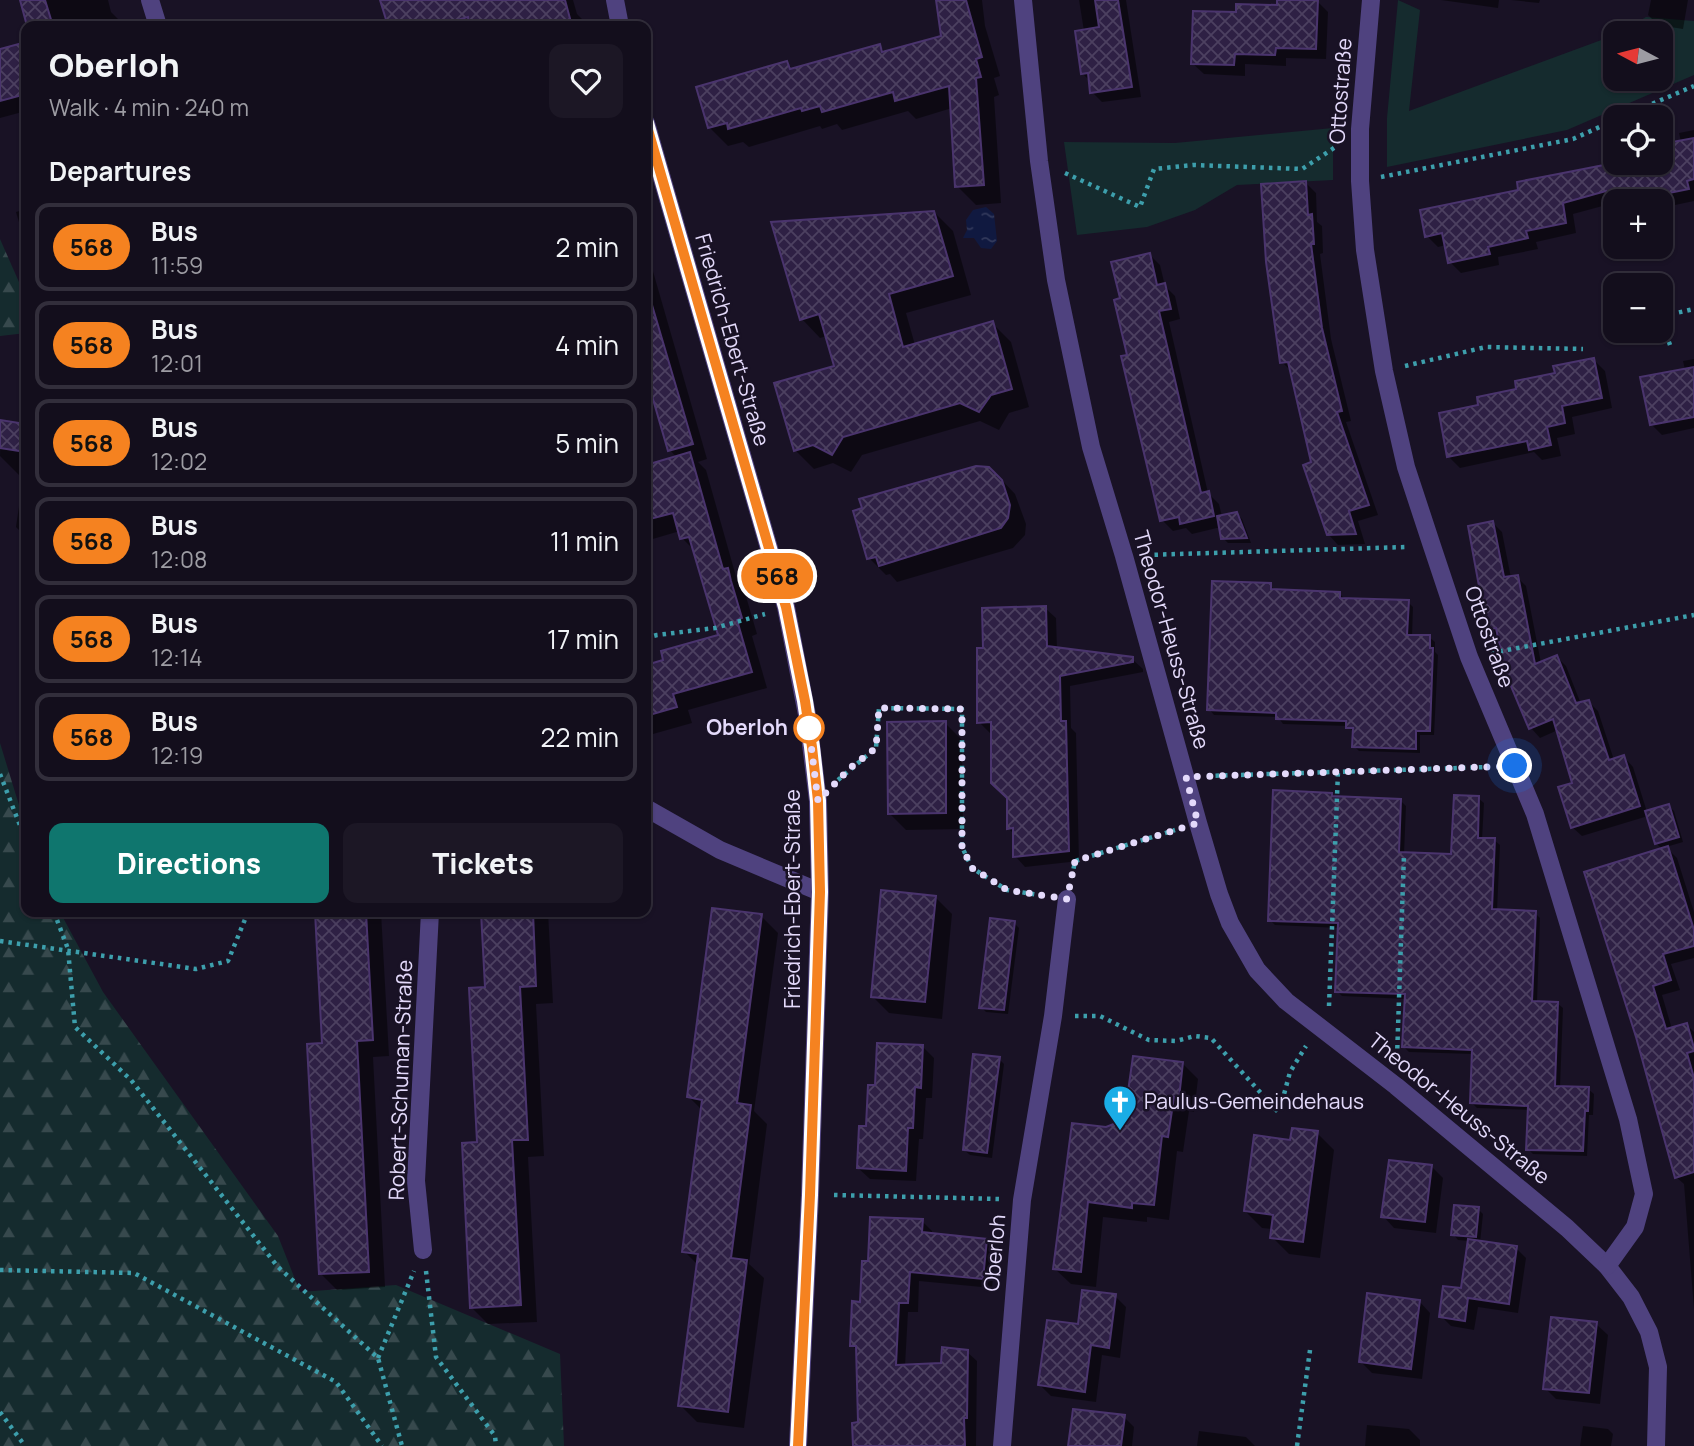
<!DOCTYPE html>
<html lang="en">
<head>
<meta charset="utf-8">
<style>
  :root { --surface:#130e1c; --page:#1c1725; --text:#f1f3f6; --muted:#9d9ca3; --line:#322e3b; --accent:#0f766e }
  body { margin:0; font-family:Manrope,sans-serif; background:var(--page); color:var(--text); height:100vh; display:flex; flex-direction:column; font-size:26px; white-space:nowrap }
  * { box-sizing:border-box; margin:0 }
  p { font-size:23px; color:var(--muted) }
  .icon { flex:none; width:38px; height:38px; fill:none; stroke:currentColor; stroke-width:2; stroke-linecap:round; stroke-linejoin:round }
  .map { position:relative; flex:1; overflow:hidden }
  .panel { position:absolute; left:21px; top:21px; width:630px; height:896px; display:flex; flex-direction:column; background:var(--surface); border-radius:14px; box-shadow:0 2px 5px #0004,0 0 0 2px var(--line) }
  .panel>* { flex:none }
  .badge { padding:0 14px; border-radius:23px; font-size:24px; line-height:46px }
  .needle { width:46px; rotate:277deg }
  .fabs { position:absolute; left:1603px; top:21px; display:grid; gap:14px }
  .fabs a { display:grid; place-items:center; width:70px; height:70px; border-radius:14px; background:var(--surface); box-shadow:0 2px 5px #0004,0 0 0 2px var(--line); font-size:35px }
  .you { position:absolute; width:35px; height:35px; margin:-18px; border:5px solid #fff; border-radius:50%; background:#1a73e8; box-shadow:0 0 0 10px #1a73e833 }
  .map>.badge { position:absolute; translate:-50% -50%; box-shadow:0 0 0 4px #fff }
  h2 { padding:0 28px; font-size:26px; line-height:63px }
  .round { display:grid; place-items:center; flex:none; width:74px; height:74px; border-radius:14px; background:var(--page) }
  .headline { display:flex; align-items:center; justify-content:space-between; height:119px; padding:0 28px }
  h1 { font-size:33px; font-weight:800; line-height:52px }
  .action { display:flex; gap:14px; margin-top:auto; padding:14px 28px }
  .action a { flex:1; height:80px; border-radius:14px; background:var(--accent); color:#fff; font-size:28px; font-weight:800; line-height:80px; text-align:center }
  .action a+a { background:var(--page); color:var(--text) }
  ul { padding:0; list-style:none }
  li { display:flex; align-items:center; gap:21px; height:88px; margin:0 14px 10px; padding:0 14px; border:4px solid var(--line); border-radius:14px }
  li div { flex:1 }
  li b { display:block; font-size:26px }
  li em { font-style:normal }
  li .badge { min-width:77px; font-weight:700; text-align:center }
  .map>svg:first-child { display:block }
  .green { fill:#152b2e }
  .forest { fill:url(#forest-firs) }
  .water { fill:url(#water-ripples) }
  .shadow { fill:#0007 }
  .building { fill:url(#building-cross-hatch); stroke:#4a346d; stroke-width:2 }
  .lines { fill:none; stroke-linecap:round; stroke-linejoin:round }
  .path { stroke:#3d9fac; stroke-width:4.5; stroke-dasharray:3.5 5; stroke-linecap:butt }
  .minor { stroke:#4f427f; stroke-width:18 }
  .line-casing { stroke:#fff; stroke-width:16 }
  .line { stroke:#f58220; stroke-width:10 }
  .walk { stroke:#e4dafb; stroke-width:7; stroke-dasharray:0 12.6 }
  .stop-dot { fill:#fff; stroke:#f58220; stroke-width:3.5 }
  .labels { text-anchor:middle; stroke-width:5; stroke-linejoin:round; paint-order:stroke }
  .street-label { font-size:21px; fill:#e4dafb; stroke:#191225 }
  .stop-label { font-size:21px; font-weight:bold; fill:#e4dafb; stroke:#191225; text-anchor:end }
  .poi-label { font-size:21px; fill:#e4dafb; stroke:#191225; text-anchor:start }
</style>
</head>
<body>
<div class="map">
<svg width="1694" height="1446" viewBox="0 0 1694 1446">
  <defs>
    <pattern id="forest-firs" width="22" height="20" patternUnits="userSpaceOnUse" patternTransform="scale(1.75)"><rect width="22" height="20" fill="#152b2e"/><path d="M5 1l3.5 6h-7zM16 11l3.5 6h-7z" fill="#37494d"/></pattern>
    <pattern id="water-ripples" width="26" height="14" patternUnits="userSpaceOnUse" patternTransform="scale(1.75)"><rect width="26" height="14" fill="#101940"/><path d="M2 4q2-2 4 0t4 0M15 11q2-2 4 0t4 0" fill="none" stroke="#333a5c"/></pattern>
    <pattern id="building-cross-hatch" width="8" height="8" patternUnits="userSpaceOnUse" patternTransform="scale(1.75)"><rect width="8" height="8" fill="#2e2044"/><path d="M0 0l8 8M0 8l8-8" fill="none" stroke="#4c4060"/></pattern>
  </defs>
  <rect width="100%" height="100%" fill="#191225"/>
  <g class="green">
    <polygon points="1398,0 1420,10 1409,111 1615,35 1615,79 1661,79 1661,33 1619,33 1646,17 1694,21 1694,75 1567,130 1387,167 1387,118"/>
    <polygon points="1333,128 1333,180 1237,185 1195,210 1147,227 1077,235 1064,142 1175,143"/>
  </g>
  <g class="forest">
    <polygon points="0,239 26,298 26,333 0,336"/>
    <polygon points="0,743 26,828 26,912 60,912 103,992 278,1236 300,1292 396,1285 560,1354 564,1446 0,1446"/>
  </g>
  <polygon class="water" points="986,207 994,214 997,241 991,249 981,248 974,238 963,238 967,230 966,220 973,210"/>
  <g class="shadow">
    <polygon points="21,0 108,0 111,12 119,20 121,26 29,26"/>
    <polygon points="382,0 573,0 577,14 583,20 585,26 545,26 541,11 491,26 390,26"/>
    <polygon points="938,0 982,0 985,26 1000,76 994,78 999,95 994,97 1001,203 976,205 957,186 952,108 916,119 908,111 842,130 837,124 822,129 820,126 749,147 743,142 728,146 709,127 787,63 794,70 879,46 887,53 943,38"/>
    <polygon points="1079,0 1126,0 1141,97 1102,102 1092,92 1091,82 1082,73 1084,31"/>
    <polygon points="1441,0 1499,0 1498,8"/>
    <polygon points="1511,0 1540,0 1539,3"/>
    <polygon points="1651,0 1688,0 1683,29 1658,25 1648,15"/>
    <polygon points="1317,1 1328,12 1326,59 1286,58 1286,66 1245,64 1245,76 1204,74 1192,63 1238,14"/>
    <polygon points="26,44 26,111 0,118 0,51"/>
    <polygon points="1694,130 1694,201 1661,208 1661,201 1615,201 1615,216 1610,204 1573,214 1576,233 1536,242 1538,249 1498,257 1499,265 1461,273 1450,262 1446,245 1438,247 1427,236 1520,191 1519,184 1623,163 1661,163 1661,146 1681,142 1679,133"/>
    <polygon points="1306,183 1316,193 1317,222 1322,226 1323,253 1320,254 1331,339 1351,421 1346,422 1378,515 1358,521 1365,544 1338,545 1328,534 1292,372 1282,362"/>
    <polygon points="26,209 26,246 16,212"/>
    <polygon points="934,212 953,231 971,295 906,313 915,345 992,323 1011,342 1029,407 1009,413 999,430 980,421 862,455 851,472 833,463 814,469 795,450 836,368 827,336 820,338 802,319"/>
    <polygon points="646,247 707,459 698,462 706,470 737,580 743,586 757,634 752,636 767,688 688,710 692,723 646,736 646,666 665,661 720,636 695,551 682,538 680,531 646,541 646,467 677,458 670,450 646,369"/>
    <polygon points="1150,255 1160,265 1165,286 1175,296 1180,319 1169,322 1208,493 1219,504 1222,517 1237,514 1242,519 1251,543 1228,543 1223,538 1221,527 1192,534 1186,528 1173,531 1162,520 1129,356 1122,300"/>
    <polygon points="1694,359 1694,428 1662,435 1652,425 1685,370 1683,361"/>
    <polygon points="1594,360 1605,371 1612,408 1572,417 1575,434 1557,438 1561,456 1542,460 1534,452 1460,468 1449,457 1480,406"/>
    <polygon points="1,422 26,425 26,537 16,527 23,479 0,456"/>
    <polygon points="998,476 1015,494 1026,524 1025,535 1013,548 897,582 890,574 886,575 869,558"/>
    <polygon points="1493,523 1502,532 1511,578 1517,577 1526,586 1541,663 1557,657 1566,666 1581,704 1589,702 1598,711 1614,760 1624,757 1633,767 1647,812 1669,806 1674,811 1683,842 1666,847 1677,858 1694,912 1694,958 1671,964 1680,990 1662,995 1672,1029 1687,1025 1694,1032 1694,1309 1684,1184 1676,1177 1637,1037 1663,850 1656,843 1648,816 1582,836 1572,827 1575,784 1558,730 1540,738 1531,728 1507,671 1500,638 1498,638 1488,629"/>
    <polygon points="1270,585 1275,590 1339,593 1344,598 1408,602 1413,607 1412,637 1429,637 1435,642 1435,652 1438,655 1434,735 1420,735 1420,753 1359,751 1354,746 1353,732 1348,726 1283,724 1278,717 1214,715 1209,709"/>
    <polygon points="1045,608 1056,618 1057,649 1132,659 1143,669 1143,672 1070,686 1071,728 1076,733 1079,861 1025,867 1015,856 1015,835 1008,828 1009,799 993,732 990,733 979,722 985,650"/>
    <polygon points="945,723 962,740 963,829 906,830 889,813"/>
    <polygon points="1332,795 1335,798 1401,801 1406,806 1404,854 1453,856 1478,798 1484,803 1482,840 1494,840 1500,845 1497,911 1535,913 1540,918 1537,1002 1557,1003 1563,1008 1560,1088 1588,1089 1594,1094 1593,1115 1589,1115 1587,1156 1533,1154 1528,1149 1530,1110 1477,1108 1472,1103 1473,1054 1409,1052 1404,1047 1406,999 1342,996 1337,991 1339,928 1275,925 1270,920"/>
    <polygon points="935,897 952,914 942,1019 889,1013 872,996"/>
    <polygon points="317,912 381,912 389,1056 373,1057 385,1287 337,1290 321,1274 324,1045"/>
    <polygon points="483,912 548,912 553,1003 536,1004 544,1156 528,1157 537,1322 488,1324 471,1307 487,989"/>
    <polygon points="761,916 778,933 754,1111 767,1124 749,1264 764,1278 744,1428 697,1422 680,1405 698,1265 684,1251 703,1111 689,1097"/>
    <polygon points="1014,923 1019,928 1008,1014 986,1012 981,1007"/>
    <polygon points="923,1047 934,1058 932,1098 926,1098 923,1139 919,1139 916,1181 870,1179 858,1168 877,1087"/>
    <polygon points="999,1059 1004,1064 992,1158 970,1155 964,1150"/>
    <polygon points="1182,1063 1198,1079 1194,1112 1189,1111 1183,1152 1177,1151 1169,1220 1147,1217 1147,1222 1103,1217 1096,1287 1071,1284 1055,1269 1106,1129 1126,1122"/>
    <polygon points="1317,1133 1334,1150 1320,1258 1289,1254 1272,1237 1273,1229 1262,1228 1245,1211 1292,1142"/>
    <polygon points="1432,1167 1443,1178 1436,1233 1394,1228 1383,1216"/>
    <polygon points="1478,1209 1483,1214 1480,1243 1516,1248 1526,1258 1518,1313 1478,1307 1474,1330 1451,1326 1441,1316 1462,1290 1469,1241 1458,1240 1453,1234"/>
    <polygon points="922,1221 932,1231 932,1235 986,1240 996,1250 992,1288 919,1281 918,1312 908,1312 905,1366 942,1365 967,1352 977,1361 976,1446 855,1446 860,1424 857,1351 852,1345 869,1263"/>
    <polygon points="1115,1296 1126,1307 1120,1358 1102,1355 1096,1402 1051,1396 1040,1385 1079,1326"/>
    <polygon points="1419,1301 1430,1313 1422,1379 1372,1373 1360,1361"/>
    <polygon points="1596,1324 1608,1335 1600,1404 1556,1399 1545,1388"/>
    <polygon points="1124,1417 1134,1427 1132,1446 1070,1446"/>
    <polygon points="1367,1425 1409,1429 1420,1440 1420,1446 1365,1446"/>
    <polygon points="1583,1426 1608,1429 1613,1434 1611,1446 1580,1446"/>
    <polygon points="1199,1431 1246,1437 1255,1446 1197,1446"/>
  </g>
  <g class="building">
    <polygon points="20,0 45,0 53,26 27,26"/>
    <polygon points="380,0 565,0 572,26 469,26 468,17 436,26 388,26"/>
    <polygon points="936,0 966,0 982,57 976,59 981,77 976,78 984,185 955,187 949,86 895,101 893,92 822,112 820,106 802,111 801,108 728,129 727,123 708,128 696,87 787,61 790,69 880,44 882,52 941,36"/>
    <polygon points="1095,0 1118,0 1132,87 1090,93 1088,73 1081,74 1075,31 1099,27"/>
    <polygon points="1277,0 1318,0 1316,49 1276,48 1275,55 1235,54 1234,65 1191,64 1193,11 1236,12 1236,4 1277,5"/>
    <polygon points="26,42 26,94 0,101 0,49"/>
    <polygon points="1694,138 1694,179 1687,181 1689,189 1649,197 1650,201 1608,201 1606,191 1563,203 1566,223 1526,231 1528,238 1488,247 1490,254 1448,263 1442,233 1425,237 1420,210 1518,190 1517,182 1558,174 1614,163 1661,163 1661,144"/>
    <polygon points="1306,181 1308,215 1312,214 1314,244 1311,244 1322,328 1342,411 1337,412 1369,505 1349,511 1356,534 1327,535 1303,465 1311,462 1288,362 1280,363 1278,348 1266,262 1261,184"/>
    <polygon points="934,211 953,276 889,294 903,347 993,321 1012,389 991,395 979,412 960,403 843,437 832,455 813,445 794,451 774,383 834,366 819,314 800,320 771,222"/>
    <polygon points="1150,253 1157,285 1165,283 1171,309 1159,311 1201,493 1209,491 1214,516 1180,524 1179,517 1160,521 1121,356 1127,355 1114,300 1120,298 1111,262"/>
    <polygon points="652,305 693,444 668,451 646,375 646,306"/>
    <polygon points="1594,358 1602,398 1562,406 1565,423 1547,427 1551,445 1529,450 1527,441 1447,457 1439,413 1478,405 1477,397 1516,389 1515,381 1555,373 1553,366"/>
    <polygon points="1694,367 1694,417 1650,425 1640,377"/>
    <polygon points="0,420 26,424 26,452 0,448"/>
    <polygon points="690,452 723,569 728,568 731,581 742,618 737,620 752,672 673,694 677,707 646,716 646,665 663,660 661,651 718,635 689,537 680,539 673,513 646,520 646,465"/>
    <polygon points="976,466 989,467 1002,480 1010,505 1008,518 1001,528 879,566 876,557 867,559 853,511 862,508 859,499"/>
    <polygon points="1237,512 1247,538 1221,539 1217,516"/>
    <polygon points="1493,521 1504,577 1518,575 1535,664 1557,655 1576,703 1589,700 1609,760 1624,755 1640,806 1571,828 1558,787 1572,783 1553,719 1529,729 1505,672 1496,628 1487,630 1468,526"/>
    <polygon points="1212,581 1271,583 1271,589 1340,592 1340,598 1409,600 1407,635 1430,635 1430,648 1433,648 1430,731 1416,731 1416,749 1352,747 1353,728 1346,728 1346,721 1276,719 1276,713 1207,710"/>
    <polygon points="1046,606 1047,646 1133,657 1133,662 1060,676 1061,721 1066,721 1069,851 1013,857 1013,828 1007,829 1007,798 991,783 991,722 977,723 977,648 983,648 982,608"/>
    <polygon points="946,721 946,813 888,814 887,722"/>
    <polygon points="1273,790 1332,793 1332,796 1401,799 1399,852 1451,854 1454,795 1479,796 1478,838 1495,838 1492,909 1536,911 1532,1001 1558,1002 1555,1086 1589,1087 1588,1111 1585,1111 1583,1151 1526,1150 1528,1106 1470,1103 1472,1050 1402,1047 1405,994 1335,992 1338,923 1268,921"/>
    <polygon points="1669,804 1679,837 1655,844 1645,811"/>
    <polygon points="1668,846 1694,930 1694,946 1663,954 1671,980 1653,986 1666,1029 1687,1023 1694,1048 1694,1051 1687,1053 1694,1078 1694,1172 1675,1178 1636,1037 1584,872"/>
    <polygon points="881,890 936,896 925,1002 871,997"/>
    <polygon points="712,908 762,914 737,1103 751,1105 731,1258 747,1260 728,1412 678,1406 698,1254 682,1252 702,1100 687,1097"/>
    <polygon points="315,912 366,912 373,1040 357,1041 369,1272 319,1274 307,1044 322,1043"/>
    <polygon points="481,912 533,912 536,986 520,987 528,1140 512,1140 521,1305 470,1308 462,1143 477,1142 469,988 485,987"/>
    <polygon points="990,918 1015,921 1004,1010 979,1008"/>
    <polygon points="877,1043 923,1045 921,1088 915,1087 913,1128 908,1128 906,1171 857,1168 859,1126 866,1126 868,1085 875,1085"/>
    <polygon points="973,1054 1000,1057 987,1153 963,1150"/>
    <polygon points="1133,1056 1183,1062 1179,1098 1174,1097 1168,1137 1162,1136 1154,1205 1132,1203 1132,1208 1088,1202 1081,1272 1053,1269 1072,1123 1106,1127 1124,1120"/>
    <polygon points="1292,1128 1318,1131 1303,1242 1270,1238 1273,1215 1244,1211 1254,1135 1290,1140"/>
    <polygon points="1389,1160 1432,1165 1425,1222 1381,1217"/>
    <polygon points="1454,1205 1479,1207 1476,1237 1451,1235"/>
    <polygon points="870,1217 923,1219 922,1232 987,1239 983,1279 910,1272 908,1303 899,1303 896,1365 941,1363 942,1347 968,1350 967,1418 964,1418 965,1446 853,1446 852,1423 858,1422 856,1346 850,1346 852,1301 860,1302 862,1261 868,1261"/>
    <polygon points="1468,1239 1517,1246 1509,1304 1468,1298 1465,1321 1439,1317 1443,1286 1461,1288"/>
    <polygon points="1082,1290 1116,1294 1109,1348 1091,1345 1085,1392 1038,1385 1047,1320 1078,1324"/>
    <polygon points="1367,1293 1420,1300 1411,1369 1359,1362"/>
    <polygon points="1551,1317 1597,1322 1589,1393 1543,1389"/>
    <polygon points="1073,1409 1125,1415 1121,1446 1068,1446"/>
  </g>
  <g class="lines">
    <g class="path">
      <polyline points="1621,117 1694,86"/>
      <polyline points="1065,173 1140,207 1154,169 1193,165 1302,169 1337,146"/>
      <polyline points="1381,177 1573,139 1615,120"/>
      <polyline points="1670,345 1663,325 1672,314 1694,309"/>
      <polyline points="1405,366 1486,347 1583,349"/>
      <polyline points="1146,555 1407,547"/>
      <polyline points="646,638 657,635 715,628 765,614"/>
      <polyline points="1491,653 1694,615"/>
      <polyline points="0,774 26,841"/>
      <polyline points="1207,776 1489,767"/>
      <polyline points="838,780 876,748 879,708 962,709 962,847 972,868 1007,890 1046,896"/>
      <polyline points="1072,877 1075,861 1175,830"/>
      <polyline points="54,912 68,949 75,1027 131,1080 278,1267 378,1358 402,1446"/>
      <polyline points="0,941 196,969 228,961 248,912"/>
      <polyline points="1329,1006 1338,771"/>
      <polyline points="1075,1016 1100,1016 1149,1040 1176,1041 1195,1036 1211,1038 1279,1113 1290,1072 1306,1046"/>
      <polyline points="1397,1057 1404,854"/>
      <polyline points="834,1195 1000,1199"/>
      <polyline points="0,1270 134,1273 336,1382 382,1446"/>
      <polyline points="426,1271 436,1357 495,1436 496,1446"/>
      <polyline points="378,1358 414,1271"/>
      <polyline points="0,1412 25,1446"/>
      <polyline points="1297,1446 1310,1350"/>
    </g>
    <g class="minor">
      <polyline points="150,0 158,26"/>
      <polyline points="615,0 620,26"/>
      <polyline points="1023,0 1039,161 1056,280 1091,447 1124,556 1198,823 1219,894 1230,923 1257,970 1286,1001 1396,1086 1567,1228 1607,1266 1631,1297 1649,1332 1658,1367 1656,1446"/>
      <polyline points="1371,0 1360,129 1360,181 1365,250 1384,371 1406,467 1432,546 1469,657 1535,814 1628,1119 1644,1194 1635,1227 1607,1266"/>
      <polyline points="646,123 786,607 808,720 818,801 820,892 810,1195 798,1446"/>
      <polyline points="646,808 720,850 820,892"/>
      <polyline points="423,1250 416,1181 430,912"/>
      <polyline points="1002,1446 1022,1200 1053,1016 1067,899"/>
    </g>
  </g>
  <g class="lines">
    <g class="line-casing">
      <polyline id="line" points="646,123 786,607 805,701 812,747 818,801 820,892 810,1195 798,1446"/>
    </g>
    <use href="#line" class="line"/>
    <polyline class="walk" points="809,728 808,720 818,801 850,768 876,748 879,708 962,709 962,847 972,868 1007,890 1067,899 1075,861 1198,823 1186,777 1515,766"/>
  </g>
  <defs>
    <g id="church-pin" transform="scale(1.75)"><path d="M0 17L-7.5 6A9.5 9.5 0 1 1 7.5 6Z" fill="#1aade6" stroke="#191225"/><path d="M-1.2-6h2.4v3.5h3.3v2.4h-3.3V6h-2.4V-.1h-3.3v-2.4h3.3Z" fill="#fff"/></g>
  </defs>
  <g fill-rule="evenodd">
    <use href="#church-pin" x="1120" y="1102"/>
  </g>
  <circle class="stop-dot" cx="809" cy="728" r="14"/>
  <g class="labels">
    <g class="street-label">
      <text transform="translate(1341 91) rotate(-86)" y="7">Ottostraße</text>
      <text transform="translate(732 340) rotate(74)" y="7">Friedrich-Ebert-Straße</text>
      <text transform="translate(1489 637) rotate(70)" y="7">Ottostraße</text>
      <text transform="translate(1171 640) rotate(74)" y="7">Theodor-Heuss-Straße</text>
      <text transform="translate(793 899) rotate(-90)" y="7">Friedrich-Ebert-Straße</text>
      <text transform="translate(401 1080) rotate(-88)" y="7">Robert-Schuman-Straße</text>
      <text transform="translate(1459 1109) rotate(39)" y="7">Theodor-Heuss-Straße</text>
      <text transform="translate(995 1253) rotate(-85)" y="7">Oberloh</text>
    </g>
    <g class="stop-label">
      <text x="788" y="735">Oberloh</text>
    </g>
    <g class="poi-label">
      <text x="1144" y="1109">Paulus-Gemeindehaus</text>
    </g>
  </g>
</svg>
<div class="fabs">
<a><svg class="needle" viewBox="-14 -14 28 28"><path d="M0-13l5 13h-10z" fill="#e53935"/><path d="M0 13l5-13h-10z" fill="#9d9ca3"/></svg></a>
<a><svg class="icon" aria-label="locate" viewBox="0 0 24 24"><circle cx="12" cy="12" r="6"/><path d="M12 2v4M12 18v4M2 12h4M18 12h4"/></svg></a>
<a>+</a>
<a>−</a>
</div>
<div class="you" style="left:1515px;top:766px"></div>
<b class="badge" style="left:777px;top:576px;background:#f58220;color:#111">568</b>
<section class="panel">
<div class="headline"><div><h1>Oberloh</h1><p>Walk · 4 min · 240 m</p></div><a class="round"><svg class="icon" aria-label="heart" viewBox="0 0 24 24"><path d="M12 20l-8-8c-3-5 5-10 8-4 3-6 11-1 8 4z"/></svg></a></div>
<h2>Departures</h2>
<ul>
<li><span class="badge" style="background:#f58220;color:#111">568</span><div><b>Bus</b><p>11:59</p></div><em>2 min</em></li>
<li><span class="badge" style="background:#f58220;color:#111">568</span><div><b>Bus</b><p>12:01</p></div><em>4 min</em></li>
<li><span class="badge" style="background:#f58220;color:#111">568</span><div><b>Bus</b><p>12:02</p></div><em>5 min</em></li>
<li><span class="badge" style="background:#f58220;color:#111">568</span><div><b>Bus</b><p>12:08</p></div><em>11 min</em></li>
<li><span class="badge" style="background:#f58220;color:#111">568</span><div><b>Bus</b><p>12:14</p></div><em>17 min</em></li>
<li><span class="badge" style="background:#f58220;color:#111">568</span><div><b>Bus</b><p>12:19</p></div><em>22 min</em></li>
</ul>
<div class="action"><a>Directions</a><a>Tickets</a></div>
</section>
</div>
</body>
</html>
